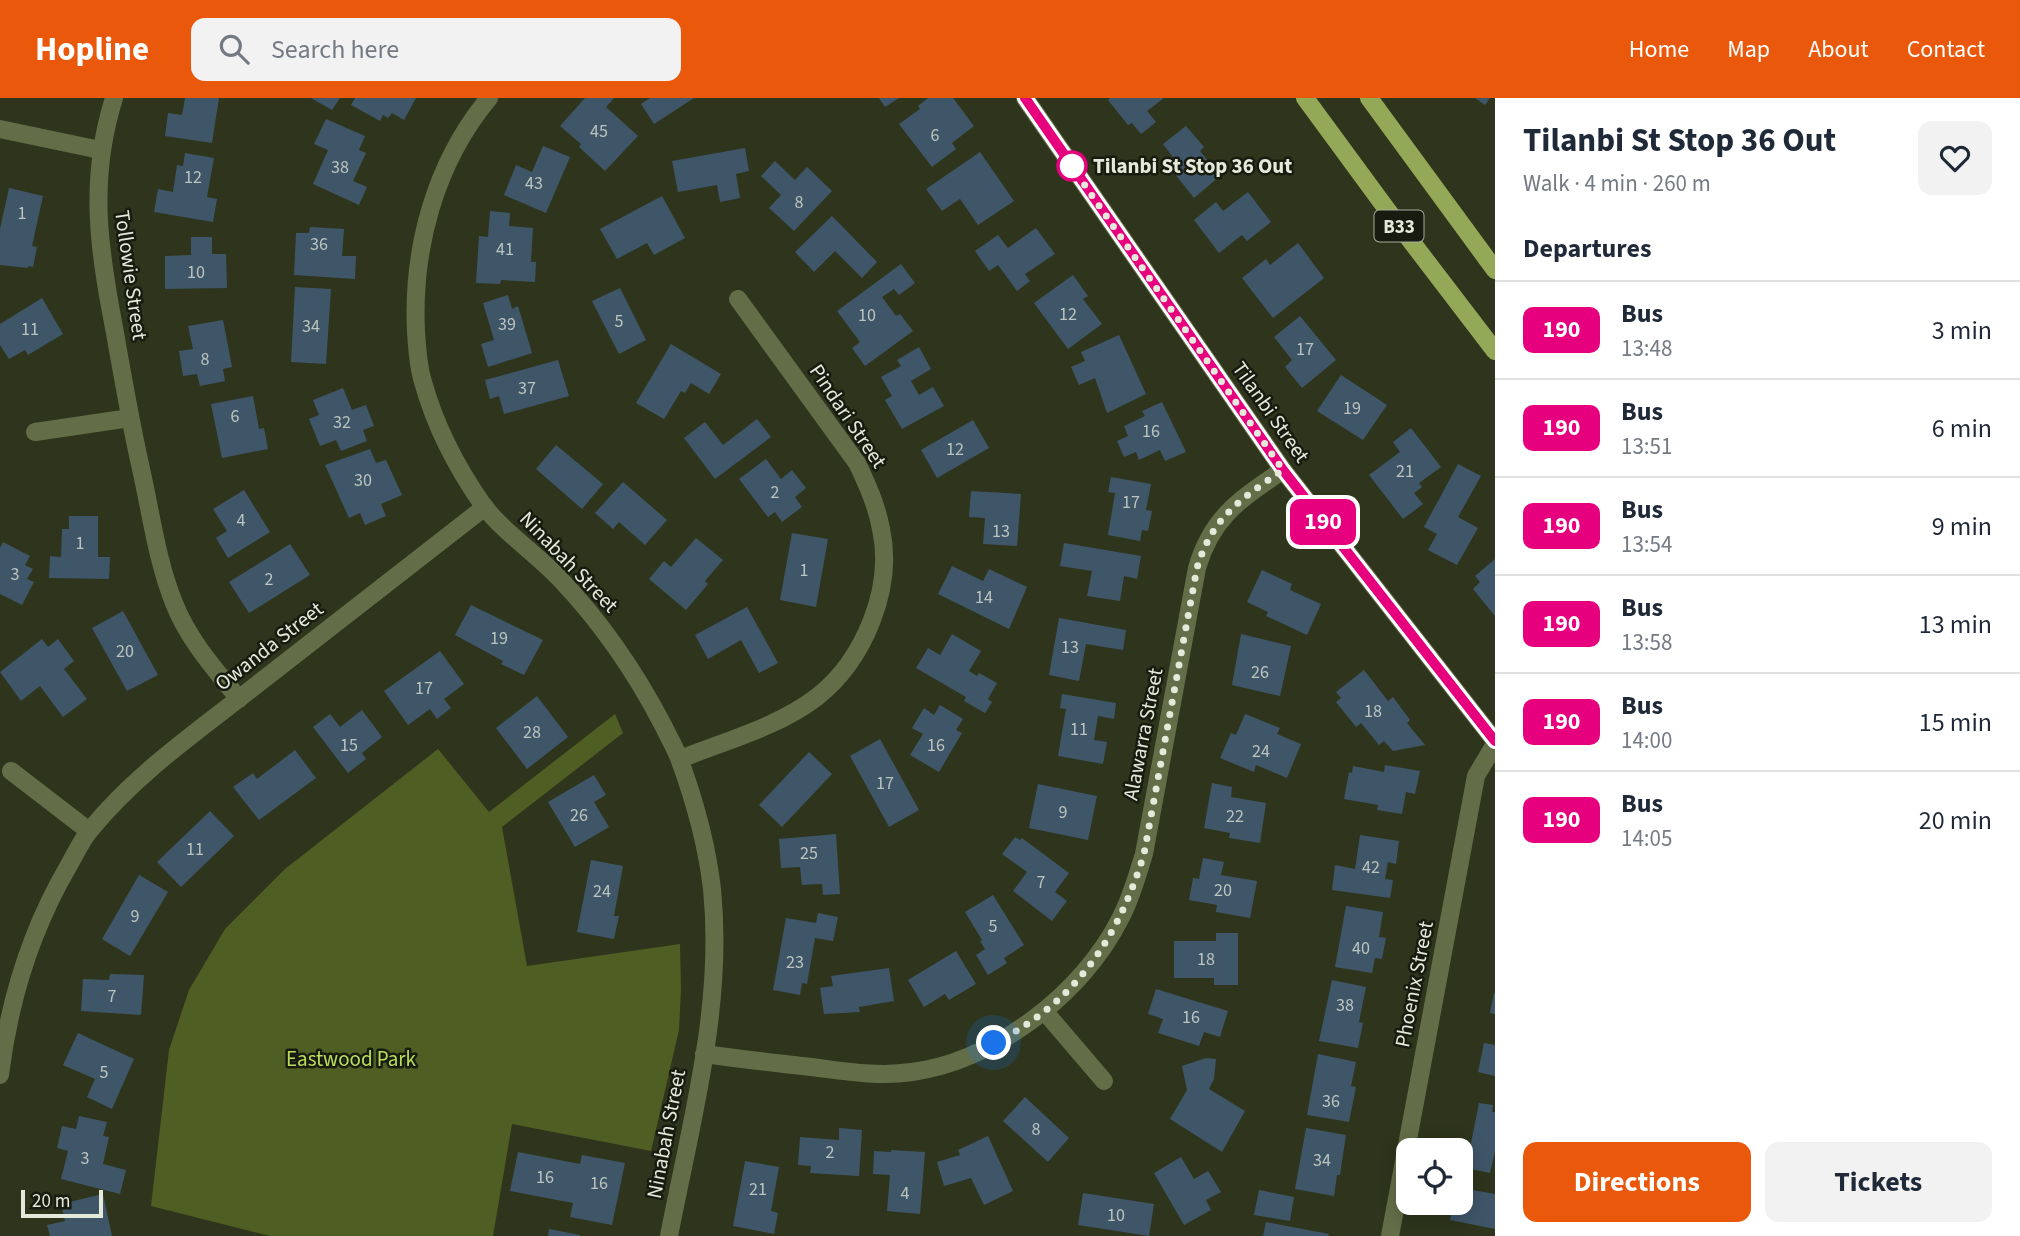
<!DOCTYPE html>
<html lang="en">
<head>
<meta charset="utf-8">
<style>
  :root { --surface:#fff; --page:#f2f2f3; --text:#1f2937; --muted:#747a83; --line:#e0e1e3; --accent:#ea580c }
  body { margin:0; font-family:"Source Sans 3",sans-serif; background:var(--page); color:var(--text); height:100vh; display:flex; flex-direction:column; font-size:26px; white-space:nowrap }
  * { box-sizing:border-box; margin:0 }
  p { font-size:23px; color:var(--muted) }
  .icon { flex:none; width:38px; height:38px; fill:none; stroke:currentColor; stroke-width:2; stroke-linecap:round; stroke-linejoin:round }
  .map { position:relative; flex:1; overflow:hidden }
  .details { display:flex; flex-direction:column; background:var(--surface); width:525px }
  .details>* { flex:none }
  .badge { padding:0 14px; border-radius:10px; font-size:24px; line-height:46px }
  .tools { position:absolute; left:1396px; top:1040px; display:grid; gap:14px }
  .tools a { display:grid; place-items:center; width:77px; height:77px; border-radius:14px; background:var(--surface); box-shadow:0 4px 18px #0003; font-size:35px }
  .scale { position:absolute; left:21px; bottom:18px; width:82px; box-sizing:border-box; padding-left:7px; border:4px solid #e4e9da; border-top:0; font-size:19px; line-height:24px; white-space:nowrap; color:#e4e9da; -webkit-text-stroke:5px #181b10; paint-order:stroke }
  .you { position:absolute; width:35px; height:35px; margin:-18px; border:5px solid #fff; border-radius:50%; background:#1a73e8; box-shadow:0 0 0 10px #1a73e833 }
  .map>.badge { position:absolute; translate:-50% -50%; box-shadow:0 0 0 4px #fff }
  h2 { padding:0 28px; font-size:26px; line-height:63px }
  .round { display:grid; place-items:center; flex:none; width:74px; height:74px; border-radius:14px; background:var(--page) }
  .summary { display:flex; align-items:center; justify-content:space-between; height:119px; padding:0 28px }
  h1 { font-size:33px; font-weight:700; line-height:52px }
  .action { display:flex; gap:14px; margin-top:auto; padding:14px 28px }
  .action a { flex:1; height:80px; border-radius:14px; background:var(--accent); color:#fff; font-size:28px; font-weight:700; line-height:80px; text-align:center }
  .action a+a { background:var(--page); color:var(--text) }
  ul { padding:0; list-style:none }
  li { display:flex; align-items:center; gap:21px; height:98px; padding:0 28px; border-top:2px solid var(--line) }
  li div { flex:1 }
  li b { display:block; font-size:26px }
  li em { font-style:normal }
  li .badge { min-width:77px; font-weight:700; text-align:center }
  header { display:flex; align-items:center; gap:42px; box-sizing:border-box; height:98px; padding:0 35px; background:var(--accent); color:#fff }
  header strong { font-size:33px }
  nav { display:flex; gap:38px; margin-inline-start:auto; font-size:24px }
  .search { width:490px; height:63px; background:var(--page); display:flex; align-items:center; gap:18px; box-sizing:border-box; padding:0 24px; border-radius:14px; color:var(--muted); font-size:26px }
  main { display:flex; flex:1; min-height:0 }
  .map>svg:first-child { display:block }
  .green { fill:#4f5e23 }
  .building { fill:#3f5669 }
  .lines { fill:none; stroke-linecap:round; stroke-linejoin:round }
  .street { stroke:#636e48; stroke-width:18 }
  .primary { stroke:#94a958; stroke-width:18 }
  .line-casing { stroke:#fff; stroke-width:16 }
  .line { stroke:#e6007e; stroke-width:10 }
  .walk { stroke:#e4e9da; stroke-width:7; stroke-dasharray:0 12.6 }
  .stop-dot { fill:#fff; stroke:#e6007e; stroke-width:3.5 }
  .labels { text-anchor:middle; stroke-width:5; stroke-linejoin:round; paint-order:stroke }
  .number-label { font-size:18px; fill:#bbc4be }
  .shield { fill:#181b10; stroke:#a7ab9d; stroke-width:2 }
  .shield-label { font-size:19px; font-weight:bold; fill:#e4e9da }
  .stop-label { font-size:21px; font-weight:bold; fill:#e4e9da; stroke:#181b10; text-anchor:start }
  .street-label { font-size:21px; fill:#e4e9da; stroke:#181b10 }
  .park-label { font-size:21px; fill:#bcdc5a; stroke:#181b10 }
</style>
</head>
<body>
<header>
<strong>Hopline</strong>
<div class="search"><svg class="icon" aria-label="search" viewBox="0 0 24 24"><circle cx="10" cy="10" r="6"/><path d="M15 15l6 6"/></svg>Search here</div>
<nav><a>Home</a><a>Map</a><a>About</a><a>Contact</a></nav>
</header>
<main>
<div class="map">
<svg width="1495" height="1138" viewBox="0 0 1495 1138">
  <rect width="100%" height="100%" fill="#2e351c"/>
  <polygon class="green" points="615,616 623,635 502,729 527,868 680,846 681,892 679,932 651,1053 512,1026 493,1138 270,1138 151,1108 169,952 189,892 225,831 285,771 438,651 489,714"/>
  <g class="building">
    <polygon points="185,0 219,0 212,45 165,38 168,15 182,17"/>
    <polygon points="311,0 340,0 332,12"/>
    <polygon points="355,0 416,0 404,22 392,15 388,20 383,17 380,23 351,7"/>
    <polygon points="585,0 614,0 606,9 638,38 605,73 579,49 581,46 560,28"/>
    <polygon points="650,0 694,0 654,26 641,6"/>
    <polygon points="879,0 899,0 885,9"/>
    <polygon points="928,0 953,0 974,28 952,45 956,51 932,69 899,26 920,11 918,8"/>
    <polygon points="1110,0 1164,0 1147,13 1156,24 1141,36 1132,25 1128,27 1108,2"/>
    <polygon points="1475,0 1490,0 1485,7"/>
    <polygon points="326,21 365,38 359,52 366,55 353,83 367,89 359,107 313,86 328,52 314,46"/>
    <polygon points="1186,28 1204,49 1200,53 1220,78 1194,100 1171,71 1178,66 1163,46"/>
    <polygon points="543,48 570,59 546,115 504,97 516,67 532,74"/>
    <polygon points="745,50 749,73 736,76 740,100 720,104 717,87 678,94 672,63"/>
    <polygon points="980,54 1014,103 978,127 960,101 942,113 926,91"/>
    <polygon points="185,55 214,60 207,99 217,101 213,124 154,114 158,91 173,94 177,67 183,68"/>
    <polygon points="775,63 795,82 807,69 832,93 794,133 769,110 781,97 761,78"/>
    <polygon points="9,90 43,98 32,148 37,149 33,169 28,168 28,170 0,167 0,131"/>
    <polygon points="1248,94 1271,124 1247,143 1242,137 1219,155 1194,122 1216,104 1223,113"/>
    <polygon points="662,98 685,140 654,157 647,145 617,161 600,131"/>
    <polygon points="490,113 510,115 509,128 533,130 531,164 536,164 535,184 501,182 500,186 476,185 479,138 488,139"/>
    <polygon points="832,118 877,164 862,180 835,153 814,174 795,154"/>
    <polygon points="310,129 344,131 342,158 356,158 355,181 294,177 296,135 309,135"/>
    <polygon points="1036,130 1055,156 1025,176 1030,183 1017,193 998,167 989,173 975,153 998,137 1008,150"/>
    <polygon points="191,139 212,139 212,156 226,156 227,190 165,191 165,158 191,157"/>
    <polygon points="1298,145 1324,180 1273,220 1242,180 1266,161 1270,167"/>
    <polygon points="901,166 915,185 899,197 894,191 882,199 896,218 900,216 913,233 865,268 852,250 860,244 837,213"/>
    <polygon points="1073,177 1088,198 1083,201 1102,226 1068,251 1034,205"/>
    <polygon points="295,189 331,191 326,266 291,264"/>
    <polygon points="620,190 646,242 619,256 592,203"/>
    <polygon points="508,197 512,211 518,208 532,255 488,269 481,246 494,242 483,205"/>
    <polygon points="42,200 63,236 28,257 25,252 9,261 0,247 0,226"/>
    <polygon points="1300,218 1336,262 1302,290 1285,269 1292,262 1274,239"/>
    <polygon points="223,222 232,269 223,271 225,283 200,288 197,276 183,278 179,253 193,251 188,228"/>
    <polygon points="1119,237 1146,296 1107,315 1095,280 1079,287 1071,269 1085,263 1081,254"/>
    <polygon points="671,246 721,276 709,296 691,285 685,295 681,293 664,321 636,305"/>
    <polygon points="919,249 931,271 911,283 919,297 933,289 944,308 902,331 885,302 892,298 881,279 901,268 897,262"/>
    <polygon points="558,262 569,298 504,316 499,298 490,301 485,282"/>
    <polygon points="1341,277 1387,307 1363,342 1317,313"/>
    <polygon points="343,290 352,312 366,307 374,328 363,332 367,343 341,353 336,342 320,348 309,321 319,317 313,302"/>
    <polygon points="253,298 259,331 264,330 268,351 222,360 211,306"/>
    <polygon points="1162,304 1186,354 1165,363 1160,352 1139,362 1136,354 1124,359 1117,343 1128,338 1124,328 1145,318 1142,313"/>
    <polygon points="757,321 771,339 715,381 684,340 705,324 723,347"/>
    <polygon points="973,322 989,350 937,380 921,352"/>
    <polygon points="1411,330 1441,369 1419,385 1422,389 1414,395 1423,406 1403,421 1369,377 1400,354 1393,344"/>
    <polygon points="556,347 603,386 582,411 536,371"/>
    <polygon points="370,351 376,365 386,362 402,397 381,406 386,418 365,427 360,415 349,420 325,367"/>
    <polygon points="766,361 781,381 792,372 806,390 795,399 802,409 782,424 775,414 768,419 739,381"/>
    <polygon points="1458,366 1481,378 1458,419 1478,430 1457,467 1428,452 1437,436 1424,429"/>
    <polygon points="1111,379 1151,386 1146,412 1152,413 1148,433 1142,432 1140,443 1108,437 1115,395 1108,394"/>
    <polygon points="623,384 667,422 645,447 619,424 613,431 595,415"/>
    <polygon points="244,392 270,434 228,460 216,440 227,433 213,411"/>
    <polygon points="971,393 1021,396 1017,448 983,446 985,420 969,419"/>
    <polygon points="69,418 98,418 98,459 110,459 109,481 49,480 50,458 61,459 62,431 69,431"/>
    <polygon points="792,435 828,441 816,509 780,502"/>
    <polygon points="696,440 723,462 705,483 708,486 686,512 649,481 664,463 671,469"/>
    <polygon points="3,444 30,458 25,467 33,471 27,481 34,484 22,507 0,496 0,450"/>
    <polygon points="1064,445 1141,458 1137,481 1124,478 1120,503 1087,498 1092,473 1060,468"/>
    <polygon points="290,446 310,477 249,515 229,484"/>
    <polygon points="1495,461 1495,518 1473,491 1480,484 1475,478"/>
    <polygon points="952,468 983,483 989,471 1027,489 1009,531 938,496"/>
    <polygon points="1262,472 1292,486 1290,492 1321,506 1307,537 1266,518 1268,514 1247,504"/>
    <polygon points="471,507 543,542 524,577 501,566 503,563 455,537"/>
    <polygon points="747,509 778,565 759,575 741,542 708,561 695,537"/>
    <polygon points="123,513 158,577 127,593 92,530"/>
    <polygon points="1059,520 1126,532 1123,552 1086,546 1079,583 1049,577"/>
    <polygon points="952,536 981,553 969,573 977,578 979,575 997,585 988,601 992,604 985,615 964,603 966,599 916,570 928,550 940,557"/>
    <polygon points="1241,536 1291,548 1280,598 1232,587"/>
    <polygon points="42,541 48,549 58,541 74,563 64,571 87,601 63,619 40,588 21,603 0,574"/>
    <polygon points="440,553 464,586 444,601 451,610 437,621 430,611 408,627 384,593"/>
    <polygon points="1364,572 1388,603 1393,599 1410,622 1407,625 1425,647 1393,653 1384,643 1379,647 1361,625 1356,629 1336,604 1341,600 1336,594"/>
    <polygon points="1062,596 1116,605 1114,621 1098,618 1094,642 1107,644 1103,666 1058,658 1066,611 1060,610"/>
    <polygon points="537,598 568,639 527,671 496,630"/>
    <polygon points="940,607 963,621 956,632 962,635 939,674 910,657 923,636 912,630 924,610 934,617"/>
    <polygon points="362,612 382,639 362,655 366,661 348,675 313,629 330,616 340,629"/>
    <polygon points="1245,616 1280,630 1277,636 1301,646 1287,680 1256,667 1254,674 1220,660 1231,635 1236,637"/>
    <polygon points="880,641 919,712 889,729 850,658"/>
    <polygon points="295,652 316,680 259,722 233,689 253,675 257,681"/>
    <polygon points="809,654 832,676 782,729 759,707"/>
    <polygon points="1385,667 1420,673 1415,696 1406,694 1402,716 1377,712 1378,707 1344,701 1349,674 1352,675 1353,668 1384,674"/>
    <polygon points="594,677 606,697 594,704 609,729 575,749 548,704"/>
    <polygon points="1212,685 1232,689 1231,699 1266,705 1260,745 1229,740 1230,735 1204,730"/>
    <polygon points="1038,686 1097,698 1088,742 1029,730"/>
    <polygon points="210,713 234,738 181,789 157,764"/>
    <polygon points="836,736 840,796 823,797 822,786 802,787 800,769 781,770 779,741"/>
    <polygon points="1360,737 1399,743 1396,766 1388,764 1385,781 1393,782 1390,800 1332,792 1335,767 1355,771"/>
    <polygon points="1015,739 1020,742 1022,740 1069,775 1055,794 1067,803 1052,823 1013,793 1027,774 1002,756"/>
    <polygon points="1203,760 1224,764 1221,777 1257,783 1250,820 1216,814 1217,807 1189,802 1193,780 1199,781"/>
    <polygon points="591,762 623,768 614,818 619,818 614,841 577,834"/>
    <polygon points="139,777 168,794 130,858 102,841"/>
    <polygon points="993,797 1024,847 1004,860 1007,865 988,877 976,857 985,851 980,843 982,842 965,814"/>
    <polygon points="1346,808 1383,814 1379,839 1386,840 1382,861 1375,860 1372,875 1335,869"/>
    <polygon points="818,815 838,819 833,843 815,840 807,886 802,885 800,897 773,892 786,820 816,825"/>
    <polygon points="1216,835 1238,835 1238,887 1214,887 1214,880 1174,880 1174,843 1216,843"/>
    <polygon points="956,853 976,886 949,902 945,896 924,909 908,882"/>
    <polygon points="889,870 894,903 859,909 860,914 824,916 820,890 833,888 831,878"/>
    <polygon points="110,876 144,877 141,917 81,913 83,881 109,882"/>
    <polygon points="1332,882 1366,889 1359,924 1363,925 1358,950 1319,943"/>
    <polygon points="1156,891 1228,913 1220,939 1204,934 1199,948 1158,935 1163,921 1148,916"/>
    <polygon points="1494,895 1495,895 1495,916 1490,915"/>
    <polygon points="78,935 134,961 112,1011 87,999 95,981 63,967"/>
    <polygon points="1484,945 1495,947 1495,978 1478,974"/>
    <polygon points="1318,956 1356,964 1351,988 1356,989 1349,1024 1307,1017"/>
    <polygon points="1206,960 1216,961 1214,981 1209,991 1245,1013 1222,1054 1170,1021 1187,992 1182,968"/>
    <polygon points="1025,999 1069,1040 1048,1064 1003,1023"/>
    <polygon points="1479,1005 1493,1007 1492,1014 1495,1014 1495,1053 1490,1075 1466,1070"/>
    <polygon points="79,1018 107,1024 103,1038 109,1039 103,1066 126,1072 120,1096 61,1081 68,1053 57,1050 62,1028 76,1031"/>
    <polygon points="839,1030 862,1032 859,1078 810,1075 811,1068 798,1067 800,1039 839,1042"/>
    <polygon points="1306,1030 1346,1037 1340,1077 1337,1077 1334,1098 1295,1091"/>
    <polygon points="988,1038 1013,1093 984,1107 971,1080 944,1088 937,1064 960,1057 958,1052"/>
    <polygon points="891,1052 925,1054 920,1116 887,1113 890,1077 873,1076 874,1053 891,1054"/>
    <polygon points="518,1054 580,1066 582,1057 625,1065 612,1127 570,1119 573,1105 510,1093"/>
    <polygon points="1181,1059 1194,1081 1208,1073 1221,1094 1206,1102 1211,1112 1184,1127 1154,1075"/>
    <polygon points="745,1063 779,1069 771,1113 778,1115 774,1136 733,1128"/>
    <polygon points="1461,1090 1495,1096 1495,1131 1450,1122 1454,1104 1461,1104"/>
    <polygon points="1259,1092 1294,1099 1290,1123 1254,1117"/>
    <polygon points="1083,1095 1154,1106 1149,1138 1078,1127"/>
    <polygon points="103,1096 112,1138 50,1138 47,1127 65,1123 61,1106"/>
    <polygon points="1266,1124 1329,1136 1328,1138 1263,1138"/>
    <polygon points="549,1131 580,1137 580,1138 548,1138"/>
  </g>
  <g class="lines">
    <g class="street">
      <path d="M114,0C88,83 99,152 115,235C123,281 131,326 141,371C151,415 157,463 174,505C188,541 214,570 239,601"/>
      <path d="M489,0C435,65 412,150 416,234C417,250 418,268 423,284C435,327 457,370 483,407C504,435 536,455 560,481C602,525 636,575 664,629C669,640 676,651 680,663C695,704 707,748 712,791C724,907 691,1024 669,1138"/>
      <polyline points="1025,0 1283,372 1495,643"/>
      <polyline points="0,31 100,52"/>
      <polyline points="35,334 130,320"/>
      <path d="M680,661C725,643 778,629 817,599C864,562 894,490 881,431C877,408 867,386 857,365L738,201"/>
      <polyline points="11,673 89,733"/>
      <polyline points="1045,914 1104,983"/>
      <path d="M704,956C740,961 775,965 811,969C844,973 878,979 912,974C995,963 1083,895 1120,821C1131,801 1137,778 1144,756L1197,470C1212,418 1241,401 1283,372"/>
      <path d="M0,977C9,903 31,832 69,767C76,755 82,741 91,731C136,676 195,635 250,592C328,531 406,470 485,409"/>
      <polyline points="1390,1138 1476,678 1495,646"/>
    </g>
    <g class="primary">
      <polyline points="1305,0 1388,113 1495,253"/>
      <polyline points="1369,0 1495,172"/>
    </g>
  </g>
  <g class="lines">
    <g class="line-casing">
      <polyline id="line" points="1025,0 1283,372 1495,643"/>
    </g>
    <use href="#line" class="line"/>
    <path class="walk" d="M994,945C1075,905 1118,841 1144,756L1197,470C1212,419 1241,401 1283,372L1070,66L1072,68"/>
  </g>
  <circle class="stop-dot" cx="1072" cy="68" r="14"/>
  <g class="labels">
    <g class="number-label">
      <text x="599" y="39">45</text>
      <text x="935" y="43">6</text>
      <text x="340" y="75">38</text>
      <text x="193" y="85">12</text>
      <text x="534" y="91">43</text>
      <text x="799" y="110">8</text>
      <text x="22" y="121">1</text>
      <text x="319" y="152">36</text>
      <text x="505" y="157">41</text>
      <text x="196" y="180">10</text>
      <text x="1068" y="222">12</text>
      <text x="867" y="223">10</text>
      <text x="619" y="229">5</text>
      <text x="507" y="232">39</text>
      <text x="311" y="234">34</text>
      <text x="30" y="237">11</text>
      <text x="1305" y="257">17</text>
      <text x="205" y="267">8</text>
      <text x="527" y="296">37</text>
      <text x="1352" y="316">19</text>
      <text x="235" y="324">6</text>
      <text x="342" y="330">32</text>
      <text x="1151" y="339">16</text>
      <text x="955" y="357">12</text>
      <text x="1405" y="379">21</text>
      <text x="363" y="388">30</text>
      <text x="775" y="400">2</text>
      <text x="1131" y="410">17</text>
      <text x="241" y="428">4</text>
      <text x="1001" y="439">13</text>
      <text x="80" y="451">1</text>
      <text x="804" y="478">1</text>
      <text x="15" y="482">3</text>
      <text x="269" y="487">2</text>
      <text x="984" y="505">14</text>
      <text x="499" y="546">19</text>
      <text x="1070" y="555">13</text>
      <text x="125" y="559">20</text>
      <text x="1260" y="580">26</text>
      <text x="424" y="596">17</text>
      <text x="1373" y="619">18</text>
      <text x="1079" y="637">11</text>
      <text x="532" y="640">28</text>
      <text x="349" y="653">15</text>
      <text x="936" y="653">16</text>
      <text x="1261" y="659">24</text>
      <text x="885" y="691">17</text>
      <text x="1063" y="720">9</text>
      <text x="579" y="723">26</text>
      <text x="1235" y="724">22</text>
      <text x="195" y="757">11</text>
      <text x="809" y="761">25</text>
      <text x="1371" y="775">42</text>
      <text x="1041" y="790">7</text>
      <text x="1223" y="798">20</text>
      <text x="602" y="799">24</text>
      <text x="135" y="824">9</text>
      <text x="993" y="834">5</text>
      <text x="1361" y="856">40</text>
      <text x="1206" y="867">18</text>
      <text x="795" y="870">23</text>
      <text x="112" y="904">7</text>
      <text x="1345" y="913">38</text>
      <text x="1191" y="925">16</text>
      <text x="104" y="980">5</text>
      <text x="1331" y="1009">36</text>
      <text x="1036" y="1037">8</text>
      <text x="830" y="1060">2</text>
      <text x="85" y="1066">3</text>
      <text x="1322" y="1068">34</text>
      <text x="545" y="1085">16</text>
      <text x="599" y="1091">16</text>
      <text x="758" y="1097">21</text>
      <text x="905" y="1101">4</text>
      <text x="1116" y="1123">10</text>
    </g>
    <rect class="shield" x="1374.5" y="112.5" width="49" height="31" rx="5"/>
    <g class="shield-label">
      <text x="1399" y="135">B33</text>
    </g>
    <g class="stop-label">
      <text x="1093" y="75">Tilanbi St Stop 36 Out</text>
    </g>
    <g class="street-label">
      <text transform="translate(131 177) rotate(82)" y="7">Tollowie Street</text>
      <text transform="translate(1271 314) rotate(55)" y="7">Tilanbi Street</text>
      <text transform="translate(848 318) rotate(56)" y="7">Pindari Street</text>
      <text transform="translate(569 464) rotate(46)" y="7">Ninabah Street</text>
      <text transform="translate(269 548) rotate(-38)" y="7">Owanda Street</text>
      <text transform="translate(1143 636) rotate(-79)" y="7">Alawarra Street</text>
      <text transform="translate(1414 886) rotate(-79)" y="7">Phoenix Street</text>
      <text transform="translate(666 1036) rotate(-79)" y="7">Ninabah Street</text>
    </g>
    <g class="park-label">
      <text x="351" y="968">Eastwood Park</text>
    </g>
  </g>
</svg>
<div class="tools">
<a><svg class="icon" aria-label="locate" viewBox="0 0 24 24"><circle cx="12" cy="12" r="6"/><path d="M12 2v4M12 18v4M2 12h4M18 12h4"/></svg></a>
</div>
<div class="scale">20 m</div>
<div class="you" style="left:994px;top:945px"></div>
<b class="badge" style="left:1323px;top:424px;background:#e6007e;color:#fff">190</b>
</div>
<section class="details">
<div class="summary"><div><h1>Tilanbi St Stop 36 Out</h1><p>Walk · 4 min · 260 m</p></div><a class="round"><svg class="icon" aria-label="heart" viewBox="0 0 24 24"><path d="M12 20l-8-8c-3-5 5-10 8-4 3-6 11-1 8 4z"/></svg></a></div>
<h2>Departures</h2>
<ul>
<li><span class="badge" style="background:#e6007e;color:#fff">190</span><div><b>Bus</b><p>13:48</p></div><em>3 min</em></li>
<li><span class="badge" style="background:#e6007e;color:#fff">190</span><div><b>Bus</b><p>13:51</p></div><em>6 min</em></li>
<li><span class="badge" style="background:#e6007e;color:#fff">190</span><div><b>Bus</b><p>13:54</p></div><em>9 min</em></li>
<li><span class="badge" style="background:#e6007e;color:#fff">190</span><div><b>Bus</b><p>13:58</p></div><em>13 min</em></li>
<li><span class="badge" style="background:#e6007e;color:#fff">190</span><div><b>Bus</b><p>14:00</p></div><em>15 min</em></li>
<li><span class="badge" style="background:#e6007e;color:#fff">190</span><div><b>Bus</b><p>14:05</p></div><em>20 min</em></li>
</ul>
<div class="action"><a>Directions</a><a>Tickets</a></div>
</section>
</main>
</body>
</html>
